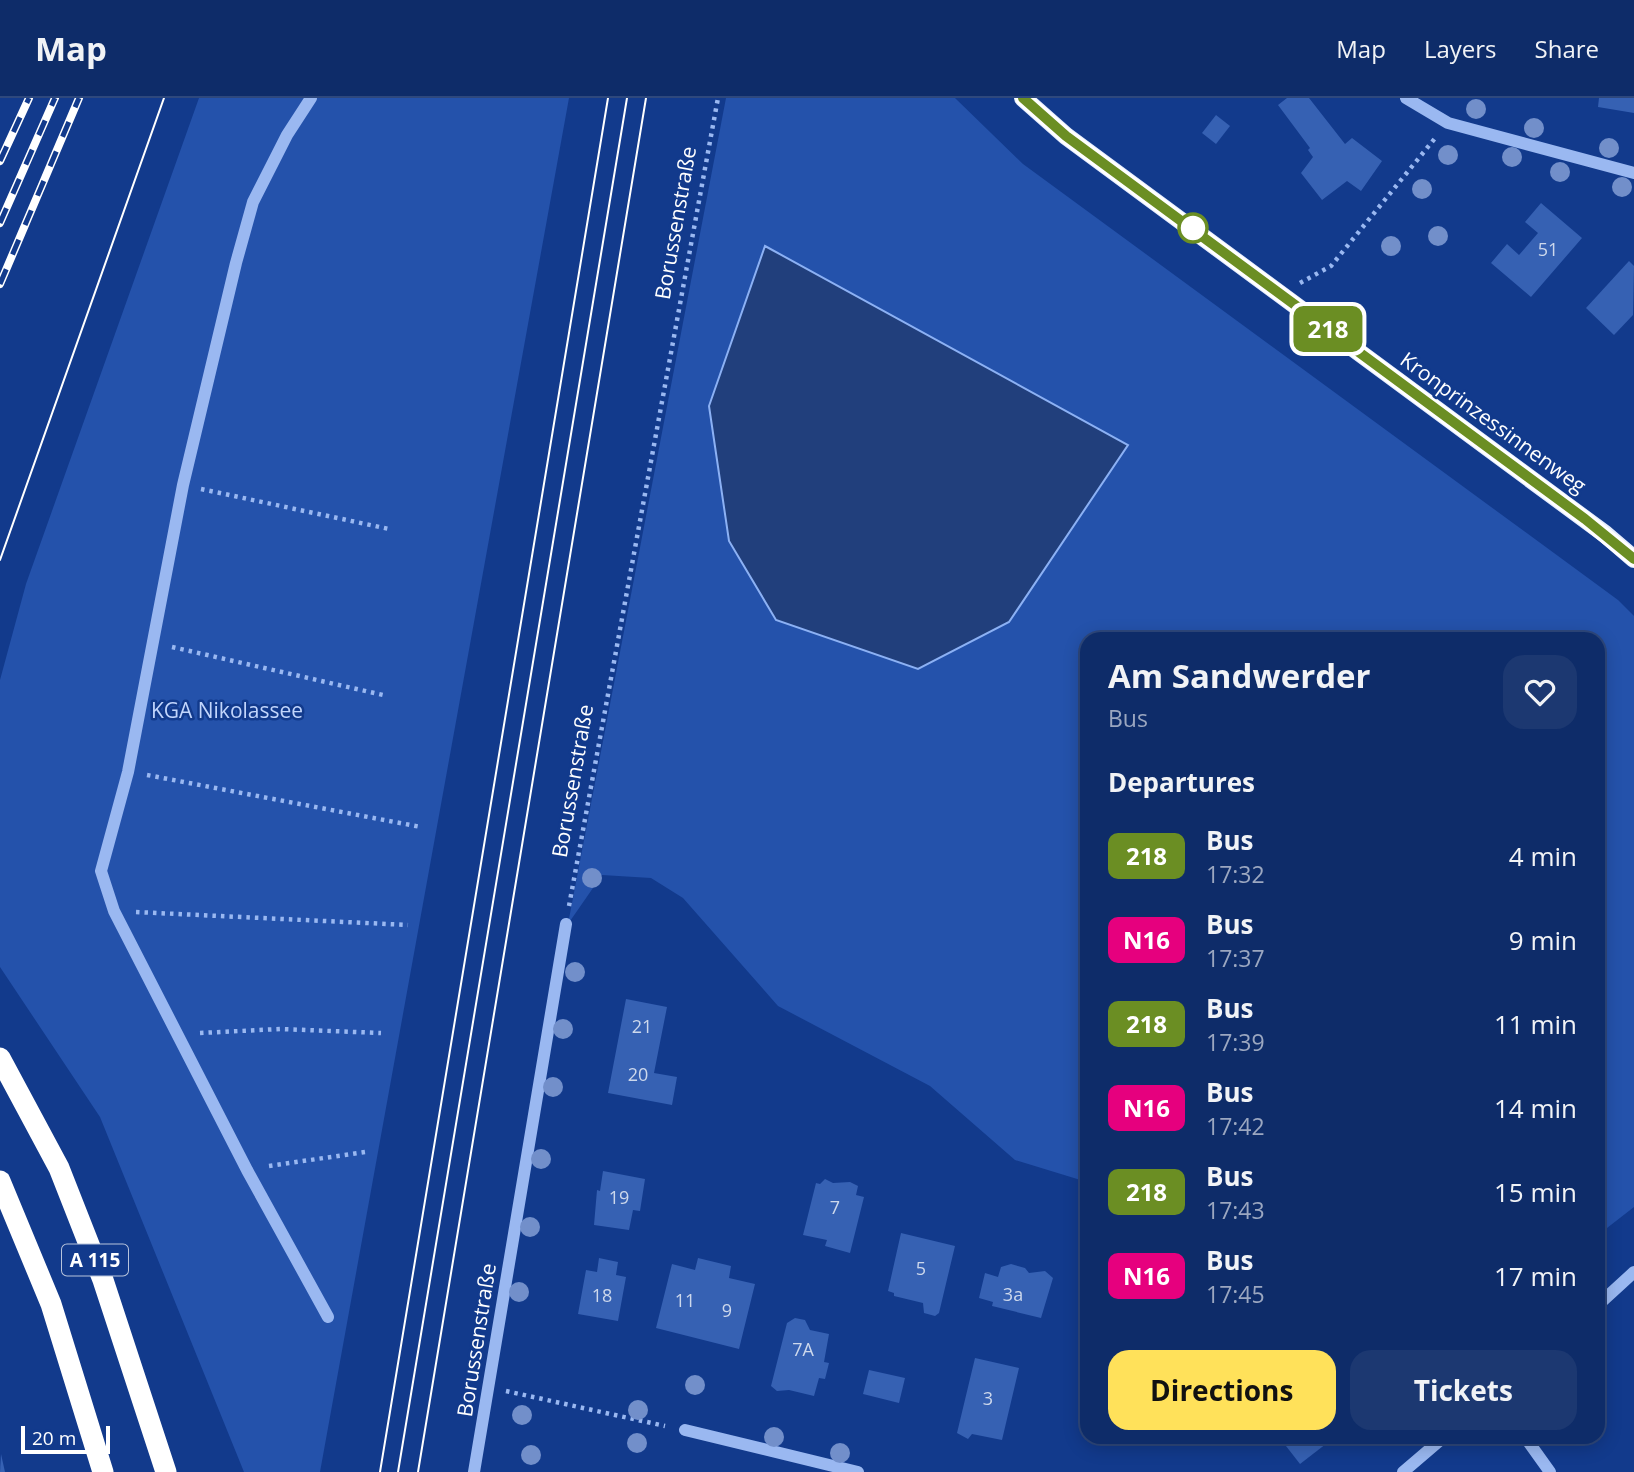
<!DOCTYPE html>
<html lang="en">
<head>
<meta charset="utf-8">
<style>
  :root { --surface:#0e2c69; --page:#1c3871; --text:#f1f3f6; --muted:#9ba7c0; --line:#2e487d; --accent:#ffe15a }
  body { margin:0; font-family:"Open Sans",sans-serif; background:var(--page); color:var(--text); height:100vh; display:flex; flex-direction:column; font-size:26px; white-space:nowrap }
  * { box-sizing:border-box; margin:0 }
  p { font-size:23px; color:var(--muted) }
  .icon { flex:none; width:38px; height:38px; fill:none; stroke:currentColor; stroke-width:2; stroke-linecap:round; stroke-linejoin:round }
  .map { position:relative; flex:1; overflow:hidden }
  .side { position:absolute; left:1080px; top:534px; width:525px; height:812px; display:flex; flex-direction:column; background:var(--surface); border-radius:21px; box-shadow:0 4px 18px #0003,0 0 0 2px var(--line) }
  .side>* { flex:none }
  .badge { padding:0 14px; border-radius:10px; font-size:24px; line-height:46px }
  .scale { position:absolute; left:21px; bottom:18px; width:89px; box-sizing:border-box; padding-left:7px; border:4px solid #fff; border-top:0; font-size:19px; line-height:24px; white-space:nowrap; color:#fff; -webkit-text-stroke:5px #123a8c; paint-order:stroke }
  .map>.badge { position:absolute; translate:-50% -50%; box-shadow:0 0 0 4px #fff }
  h2 { padding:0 28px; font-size:26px; line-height:63px }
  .round { display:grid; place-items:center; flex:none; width:74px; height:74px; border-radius:21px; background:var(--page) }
  .headline { display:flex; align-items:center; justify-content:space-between; height:119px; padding:0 28px }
  h1 { font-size:33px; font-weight:700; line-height:52px }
  .cta { display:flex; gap:14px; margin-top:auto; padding:14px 28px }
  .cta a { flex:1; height:80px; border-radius:21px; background:var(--accent); color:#111; font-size:28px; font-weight:700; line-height:80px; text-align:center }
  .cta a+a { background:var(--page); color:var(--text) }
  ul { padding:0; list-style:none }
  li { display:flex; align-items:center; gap:21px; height:84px; padding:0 28px }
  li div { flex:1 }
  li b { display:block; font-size:26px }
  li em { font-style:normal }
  li .badge { min-width:77px; font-weight:700; text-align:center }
  header { display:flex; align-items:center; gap:42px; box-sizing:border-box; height:98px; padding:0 35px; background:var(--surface); border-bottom:2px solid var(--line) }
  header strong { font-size:33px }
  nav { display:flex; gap:38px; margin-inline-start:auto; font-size:24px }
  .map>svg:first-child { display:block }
  .green { fill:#2452ab }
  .water { fill:#213f7c; stroke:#8cb1f4; stroke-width:2 }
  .building { fill:#3661b3 }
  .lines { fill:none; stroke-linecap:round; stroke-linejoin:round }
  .path { stroke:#9ab8f1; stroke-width:4.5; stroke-dasharray:3.5 5; stroke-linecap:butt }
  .minor { stroke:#9ab8f1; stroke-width:12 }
  .major { stroke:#e4ecff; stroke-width:18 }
  .highway { stroke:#fff; stroke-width:21 }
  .tram { stroke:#fff; stroke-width:2 }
  .rail-casing { stroke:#fff; stroke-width:8 }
  .rail { stroke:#123a8c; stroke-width:5; stroke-dasharray:16; stroke-linecap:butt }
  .tree { fill:#728fca }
  .line-casing { stroke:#fff; stroke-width:16 }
  .line { stroke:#6b8e23; stroke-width:10 }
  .stop-dot { fill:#fff; stroke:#6b8e23; stroke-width:3.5 }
  .labels { text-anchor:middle; stroke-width:5; stroke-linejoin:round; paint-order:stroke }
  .number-label { font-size:18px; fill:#cdd8ec }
  .shield { fill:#123a8c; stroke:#b8c4dc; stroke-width:2 }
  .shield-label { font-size:19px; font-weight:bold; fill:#fff }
  .street-label { font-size:21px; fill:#fff; stroke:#123a8c }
  .park-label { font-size:21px; fill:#c1d5fc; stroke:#123a8c }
</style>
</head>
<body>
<header>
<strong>Map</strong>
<nav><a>Map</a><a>Layers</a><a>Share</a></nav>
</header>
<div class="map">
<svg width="1634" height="1374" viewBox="0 0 1634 1374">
  <rect width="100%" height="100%" fill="#123a8c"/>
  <g class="green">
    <polygon points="199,0 569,0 320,1374 244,1374 100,1019 0,869 0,582 26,486"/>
    <polygon points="726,0 955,0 1023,66 1618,502 1634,518 1634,1109 1598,1137 1598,541 1087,541 1087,1084 1015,1062 930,988 778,908 683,800 651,780 602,777 568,826"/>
  </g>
  <polygon class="water" points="765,148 1128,347 1009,524 918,571 776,522 729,443 709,308"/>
  <g class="building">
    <polygon points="1287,0 1309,0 1345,46 1352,40 1382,63 1361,93 1347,83 1322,102 1301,75 1313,59 1308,52 1310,50 1278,7"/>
    <polygon points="1599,0 1634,0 1634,15 1598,9"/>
    <polygon points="1216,17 1230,28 1216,46 1202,35"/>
    <polygon points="1541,105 1582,140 1531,199 1491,165 1507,146 1519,157 1538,135 1525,124"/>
    <polygon points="1629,163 1634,168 1633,217 1614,237 1586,210"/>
    <polygon points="626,901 667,909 654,975 677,979 672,1007 608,995"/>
    <polygon points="603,1073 645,1081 640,1113 633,1112 629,1132 594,1127 597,1092 600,1093"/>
    <polygon points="825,1081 833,1085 850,1084 858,1088 856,1097 864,1099 850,1155 825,1148 827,1142 803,1137 816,1085 820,1086"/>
    <polygon points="901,1135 955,1148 939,1215 935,1218 924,1215 923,1205 894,1198 894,1195 888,1193"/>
    <polygon points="599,1160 618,1164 616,1177 626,1179 618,1223 578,1216 586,1172 597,1174"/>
    <polygon points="698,1160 731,1168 729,1180 755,1186 739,1251 656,1230 672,1166 695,1172"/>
    <polygon points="1011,1166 1025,1170 1029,1175 1045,1173 1053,1180 1041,1220 992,1208 993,1204 979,1200 985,1175 998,1179 1001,1169"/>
    <polygon points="1086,1214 1087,1214 1087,1249 1078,1247"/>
    <polygon points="795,1220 805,1222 810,1232 829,1236 824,1264 829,1265 825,1281 819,1280 814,1298 789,1292 777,1293 771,1288 787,1225"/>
    <polygon points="975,1260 1019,1270 1002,1342 972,1336 968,1341 957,1335"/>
    <polygon points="869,1272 905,1280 899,1305 863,1296"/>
    <polygon points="1279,1339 1335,1339 1300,1366"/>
    <polygon points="1,1356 5,1374 0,1374"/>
  </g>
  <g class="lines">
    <g class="path">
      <polyline points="1300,185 1331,168 1436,39"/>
      <polyline points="201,391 389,431"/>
      <polyline points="172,549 383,597"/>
      <polyline points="147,677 421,729"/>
      <polyline points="569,808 718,0"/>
      <polyline points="136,814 408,827"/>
      <polyline points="200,935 280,931 381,935"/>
      <polyline points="269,1068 365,1054"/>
      <polyline points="506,1293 665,1328"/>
    </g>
    <g class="minor">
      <polyline points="311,0 287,37 253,104 236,165 183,387 128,674 101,773 114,813 247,1072 328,1219"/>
      <polyline points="1406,0 1448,25 1634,75"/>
      <polyline points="1598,1207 1634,1174"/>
      <polyline points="685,1332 858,1374"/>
      <polyline points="1525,1339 1550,1374"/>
      <polyline points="474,1374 566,826"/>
      <polyline points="1403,1374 1444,1339"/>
    </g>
    <polyline class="major" points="1023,0 1066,38 1605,436 1634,461"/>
    <g class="highway">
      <polyline points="0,960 59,1070 103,1182 166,1374"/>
      <polyline points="0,1083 51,1206 103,1374"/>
    </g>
    <g class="tram">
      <polyline points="0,462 164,0"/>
      <polyline points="380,1374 608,0"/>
      <polyline points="398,1374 627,0"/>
      <polyline points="418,1374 646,0"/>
    </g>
    <g class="rail-casing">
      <g id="rail">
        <polyline points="0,63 29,0"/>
        <polyline points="0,125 55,0"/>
        <polyline points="0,186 79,0"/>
      </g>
    </g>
    <use href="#rail" class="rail"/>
  </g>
  <g class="tree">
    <circle cx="1476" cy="11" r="10"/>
    <circle cx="1534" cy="30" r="10"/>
    <circle cx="1609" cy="50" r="10"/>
    <circle cx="1448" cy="57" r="10"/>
    <circle cx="1512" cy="59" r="10"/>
    <circle cx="1560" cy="74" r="10"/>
    <circle cx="1622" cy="89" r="10"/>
    <circle cx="1422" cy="91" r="10"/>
    <circle cx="1438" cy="138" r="10"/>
    <circle cx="1391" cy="148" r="10"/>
    <circle cx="592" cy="780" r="10"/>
    <circle cx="575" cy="874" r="10"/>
    <circle cx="563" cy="931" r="10"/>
    <circle cx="553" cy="989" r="10"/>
    <circle cx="541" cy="1061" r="10"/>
    <circle cx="530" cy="1129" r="10"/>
    <circle cx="519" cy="1194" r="10"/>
    <circle cx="695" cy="1287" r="10"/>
    <circle cx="638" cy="1312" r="10"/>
    <circle cx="522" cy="1317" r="10"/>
    <circle cx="774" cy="1339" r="10"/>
    <circle cx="637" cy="1345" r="10"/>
    <circle cx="840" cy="1355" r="10"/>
    <circle cx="531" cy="1357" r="10"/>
  </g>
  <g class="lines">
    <g class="line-casing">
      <polyline id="line" points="1023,0 1066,38 1585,421 1634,461"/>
    </g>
    <use href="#line" class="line"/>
  </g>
  <circle class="stop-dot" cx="1193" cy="130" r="14"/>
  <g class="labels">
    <g class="number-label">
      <text x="1548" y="158">51</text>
      <text x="642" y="935">21</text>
      <text x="638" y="983">20</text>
      <text x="619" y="1106">19</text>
      <text x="835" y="1116">7</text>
      <text x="921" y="1177">5</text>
      <text x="1013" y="1203">3a</text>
      <text x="602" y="1204">18</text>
      <text x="685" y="1209">11</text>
      <text x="727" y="1219">9</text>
      <text x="803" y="1258">7A</text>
      <text x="988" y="1307">3</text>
    </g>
    <rect class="shield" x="62" y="1146.5" width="66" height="31" rx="5"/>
    <g class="shield-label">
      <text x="95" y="1169">A 115</text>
    </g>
    <g class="street-label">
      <text transform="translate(676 125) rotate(-80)" y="7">Borussenstraße</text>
      <text transform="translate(1493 325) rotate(36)" y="7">Kronprinzessinnenweg</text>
      <text transform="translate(573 683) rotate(-80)" y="7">Borussenstraße</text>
      <text transform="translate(477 1242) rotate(-81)" y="7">Borussenstraße</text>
    </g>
    <g class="park-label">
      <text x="227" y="620">KGA Nikolassee</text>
    </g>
  </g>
</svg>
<div class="scale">20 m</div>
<b class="badge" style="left:1328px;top:231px;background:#6b8e23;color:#fff">218</b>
<section class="side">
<div class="headline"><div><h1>Am Sandwerder</h1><p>Bus</p></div><a class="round"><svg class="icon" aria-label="heart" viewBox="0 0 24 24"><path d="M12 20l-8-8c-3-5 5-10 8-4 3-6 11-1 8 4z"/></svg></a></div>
<h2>Departures</h2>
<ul>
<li><span class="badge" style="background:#6b8e23;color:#fff">218</span><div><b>Bus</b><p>17:32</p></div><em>4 min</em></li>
<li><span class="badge" style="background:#e6007e;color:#fff">N16</span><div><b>Bus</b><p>17:37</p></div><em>9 min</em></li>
<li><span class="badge" style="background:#6b8e23;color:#fff">218</span><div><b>Bus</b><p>17:39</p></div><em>11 min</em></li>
<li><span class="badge" style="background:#e6007e;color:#fff">N16</span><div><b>Bus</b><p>17:42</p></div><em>14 min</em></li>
<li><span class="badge" style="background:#6b8e23;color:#fff">218</span><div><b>Bus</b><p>17:43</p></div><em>15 min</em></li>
<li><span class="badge" style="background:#e6007e;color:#fff">N16</span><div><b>Bus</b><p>17:45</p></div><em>17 min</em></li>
</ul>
<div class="cta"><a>Directions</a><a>Tickets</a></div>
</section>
</div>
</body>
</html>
